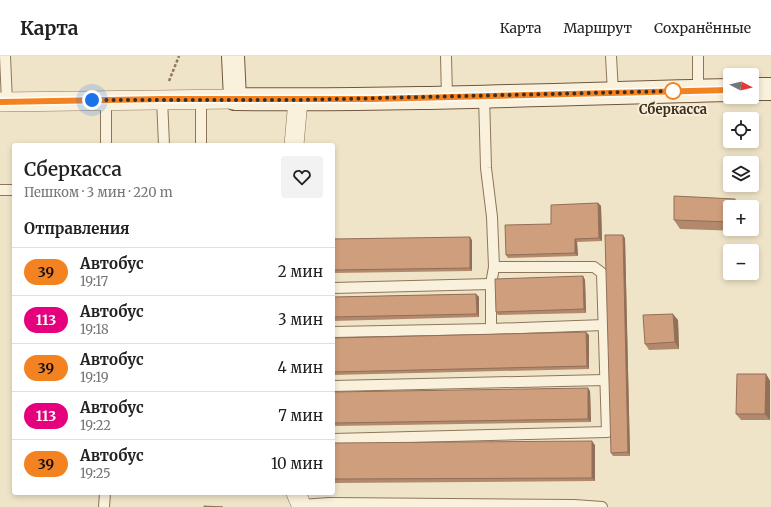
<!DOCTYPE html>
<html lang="ru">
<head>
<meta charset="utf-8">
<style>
  :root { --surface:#fff; --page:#f2f2f2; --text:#222; --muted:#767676; --line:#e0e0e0 }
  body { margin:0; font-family:Merriweather,serif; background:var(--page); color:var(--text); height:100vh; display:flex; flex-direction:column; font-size:15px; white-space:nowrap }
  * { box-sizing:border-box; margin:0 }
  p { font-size:13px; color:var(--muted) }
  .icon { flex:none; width:22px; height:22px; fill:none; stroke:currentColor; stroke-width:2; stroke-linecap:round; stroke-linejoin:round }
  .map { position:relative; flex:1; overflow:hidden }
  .drawer { position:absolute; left:12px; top:87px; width:323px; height:352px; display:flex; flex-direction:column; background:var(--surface); border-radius:4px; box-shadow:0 2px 6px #0003 }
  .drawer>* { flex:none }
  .badge { padding:0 8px; border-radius:13px; font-size:14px; line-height:26px }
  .needle { width:26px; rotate:97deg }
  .controls { position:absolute; left:723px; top:12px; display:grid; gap:8px }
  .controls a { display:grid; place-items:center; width:36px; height:36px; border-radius:4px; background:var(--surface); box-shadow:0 2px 6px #0003; font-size:20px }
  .you { position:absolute; width:20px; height:20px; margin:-10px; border:3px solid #fff; border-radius:50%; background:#1a73e8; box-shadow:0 0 0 6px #1a73e833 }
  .map>.badge { position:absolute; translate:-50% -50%; box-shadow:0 0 0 2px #fff }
  h2 { padding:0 12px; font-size:15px; line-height:36px }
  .round { display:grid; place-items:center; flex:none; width:42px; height:42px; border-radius:4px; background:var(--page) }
  .summary { display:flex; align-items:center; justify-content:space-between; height:68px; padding:0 12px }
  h1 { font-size:19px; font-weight:600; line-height:30px }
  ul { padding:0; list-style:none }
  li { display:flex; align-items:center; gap:12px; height:48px; padding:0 12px; border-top:1px solid var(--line) }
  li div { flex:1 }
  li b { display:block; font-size:15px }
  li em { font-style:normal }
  li .badge { min-width:44px; font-weight:700; text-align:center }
  header { display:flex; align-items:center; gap:24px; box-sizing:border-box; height:56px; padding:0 20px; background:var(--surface); border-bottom:1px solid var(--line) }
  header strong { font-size:19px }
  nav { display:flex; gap:22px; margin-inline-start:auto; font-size:14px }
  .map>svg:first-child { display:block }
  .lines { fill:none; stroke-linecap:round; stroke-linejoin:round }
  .lane-casing { stroke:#8d765c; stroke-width:12 }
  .street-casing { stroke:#8d765c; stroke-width:20 }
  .secondary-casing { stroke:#6f573f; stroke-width:24 }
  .path { stroke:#8d765c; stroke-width:2.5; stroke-dasharray:3 2; stroke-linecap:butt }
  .lane { stroke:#faf1dc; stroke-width:10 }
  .street { stroke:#faf1dc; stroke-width:19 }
  .secondary { stroke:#faf1dc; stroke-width:22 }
  .wall { fill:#b2896c }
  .shaded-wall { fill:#916f58 }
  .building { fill:#cf9f7d; stroke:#916f58 }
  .line-casing { stroke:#fff; stroke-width:9 }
  .line { stroke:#f58220; stroke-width:6 }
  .walk { stroke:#3d2e20; stroke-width:4; stroke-dasharray:0 7.2 }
  .stop-dot { fill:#fff; stroke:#f58220; stroke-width:2 }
  .labels { text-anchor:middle; stroke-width:4; stroke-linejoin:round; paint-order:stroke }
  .stop-label { font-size:13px; font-weight:bold; fill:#3d2e20; stroke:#f7eed8 }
</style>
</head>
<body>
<header>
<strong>Карта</strong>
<nav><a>Карта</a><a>Маршрут</a><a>Сохранённые</a></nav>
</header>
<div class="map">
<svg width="771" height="451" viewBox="0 0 771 451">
  <rect width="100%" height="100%" fill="#f0e4c8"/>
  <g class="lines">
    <g class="lane-casing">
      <g id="lane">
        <polyline points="5,0 7,46"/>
        <polyline points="446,0 447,41"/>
        <polyline points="611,0 613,37"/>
        <polyline points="698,0 698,35"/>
        <polyline points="162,43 164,89"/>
        <polyline points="201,43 201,89"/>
        <polyline points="106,89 106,44"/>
        <polyline points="0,134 14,134"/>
        <polyline points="494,211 491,228 491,273 604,269"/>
        <polyline points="333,232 491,228"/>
        <polyline points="333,276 491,273"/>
        <polyline points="333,330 605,324"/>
        <polyline points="333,383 607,376 602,217 594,211 494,211 492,161 486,112 484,40"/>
        <polyline points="301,449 329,447 574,449 602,451"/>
        <polyline points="104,451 105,437"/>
      </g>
    </g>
    <g class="street-casing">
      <g id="street">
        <polyline points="0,46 235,43"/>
        <polyline points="294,89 298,44"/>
        <polyline points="296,437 302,451"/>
      </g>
    </g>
    <g class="secondary-casing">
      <g id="secondary">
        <path d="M233,0L235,43C400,45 565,38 730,34"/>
        <polyline points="752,33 771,33"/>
      </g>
    </g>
    <polyline class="path" points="169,25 179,0"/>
    <use href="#lane" class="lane"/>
    <use href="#street" class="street"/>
    <use href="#secondary" class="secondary"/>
  </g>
  <g class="wall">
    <polygon points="598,147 601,150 602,185 577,186 578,200 508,202 506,199 551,168"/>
    <polygon points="730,151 730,173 741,173 741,175 680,173 674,164"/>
    <polygon points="625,182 630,400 613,400 611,397"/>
    <polygon points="333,183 472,184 472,215 333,217"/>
    <polygon points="583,220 585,224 586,257 498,259 496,256"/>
    <polygon points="476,238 479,241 479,261 333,265 333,241"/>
    <polygon points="678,264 679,293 649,294 645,288"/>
    <polygon points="589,279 589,313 333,319 333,282"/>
    <polygon points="766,318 770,325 770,364 741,364 736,358"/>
    <polygon points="590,335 591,366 333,370 333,336"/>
    <polygon points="333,387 595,389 595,425 333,427"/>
  </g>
  <g class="shaded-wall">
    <polygon points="735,143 741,151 735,151"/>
    <polygon points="598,147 601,150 602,185 599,182"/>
    <polygon points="623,179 625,182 630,400 628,396"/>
    <polygon points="470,181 472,184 472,215 470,212"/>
    <polygon points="575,183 577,186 578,200 575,197"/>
    <polygon points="583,220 585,224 586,257 584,253"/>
    <polygon points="476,238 479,241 479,261 477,258"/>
    <polygon points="673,258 678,264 679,293 675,286"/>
    <polygon points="586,276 589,279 589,313 587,310"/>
    <polygon points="766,318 770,325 770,364 765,358"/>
    <polygon points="588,332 590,335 591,366 588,363"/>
    <polygon points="592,385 595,389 595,425 592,422"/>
  </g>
  <g class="building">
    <polygon points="674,140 735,143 735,151 730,151 730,166 674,164"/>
    <polygon points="598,147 599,182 575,183 575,197 506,199 505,169 551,168 551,149"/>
    <polygon points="605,179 623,179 628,396 611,397"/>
    <polygon points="470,181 470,212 333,214 333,183"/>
    <polygon points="583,220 584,253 496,256 495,223"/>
    <polygon points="476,238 477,258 333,261 333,241"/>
    <polygon points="673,258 675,286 645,288 643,259"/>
    <polygon points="586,276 587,310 333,316 333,282"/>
    <polygon points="737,318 766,318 765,358 736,358"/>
    <polygon points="588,332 588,363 333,367 333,336"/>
    <polygon points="592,385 592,422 333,423 333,387"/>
    <polygon points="204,450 223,451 204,451"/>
  </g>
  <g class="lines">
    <g class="line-casing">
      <polyline id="line" points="0,46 162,43 373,43 730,34"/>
    </g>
    <use href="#line" class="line"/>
    <polyline class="walk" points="92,44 298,44 674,35 673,35"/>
  </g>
  <circle class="stop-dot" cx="673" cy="35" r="8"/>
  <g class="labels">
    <g class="stop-label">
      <text x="673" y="58">Сберкасса</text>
    </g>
  </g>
</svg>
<div class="controls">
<a><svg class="needle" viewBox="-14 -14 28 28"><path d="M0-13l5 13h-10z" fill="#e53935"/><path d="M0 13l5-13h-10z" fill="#767676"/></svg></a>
<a><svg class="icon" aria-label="locate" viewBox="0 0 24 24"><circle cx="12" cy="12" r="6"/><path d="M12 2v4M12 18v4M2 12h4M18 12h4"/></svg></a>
<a><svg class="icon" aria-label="layers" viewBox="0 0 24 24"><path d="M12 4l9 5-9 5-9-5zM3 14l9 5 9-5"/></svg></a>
<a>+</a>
<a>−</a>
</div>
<div class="you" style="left:92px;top:44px"></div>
<section class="drawer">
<div class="summary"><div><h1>Сберкасса</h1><p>Пешком · 3 мин · 220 m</p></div><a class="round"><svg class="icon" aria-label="heart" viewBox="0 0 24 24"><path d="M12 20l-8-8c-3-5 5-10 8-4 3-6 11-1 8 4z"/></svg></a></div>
<h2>Отправления</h2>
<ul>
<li><span class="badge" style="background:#f58220;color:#111">39</span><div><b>Автобус</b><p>19:17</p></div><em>2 мин</em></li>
<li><span class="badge" style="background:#e6007e;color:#fff">113</span><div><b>Автобус</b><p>19:18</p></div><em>3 мин</em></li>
<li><span class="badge" style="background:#f58220;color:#111">39</span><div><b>Автобус</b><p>19:19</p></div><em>4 мин</em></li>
<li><span class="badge" style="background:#e6007e;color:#fff">113</span><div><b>Автобус</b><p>19:22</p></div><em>7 мин</em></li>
<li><span class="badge" style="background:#f58220;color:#111">39</span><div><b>Автобус</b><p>19:25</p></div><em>10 мин</em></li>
</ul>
</section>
</div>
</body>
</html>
